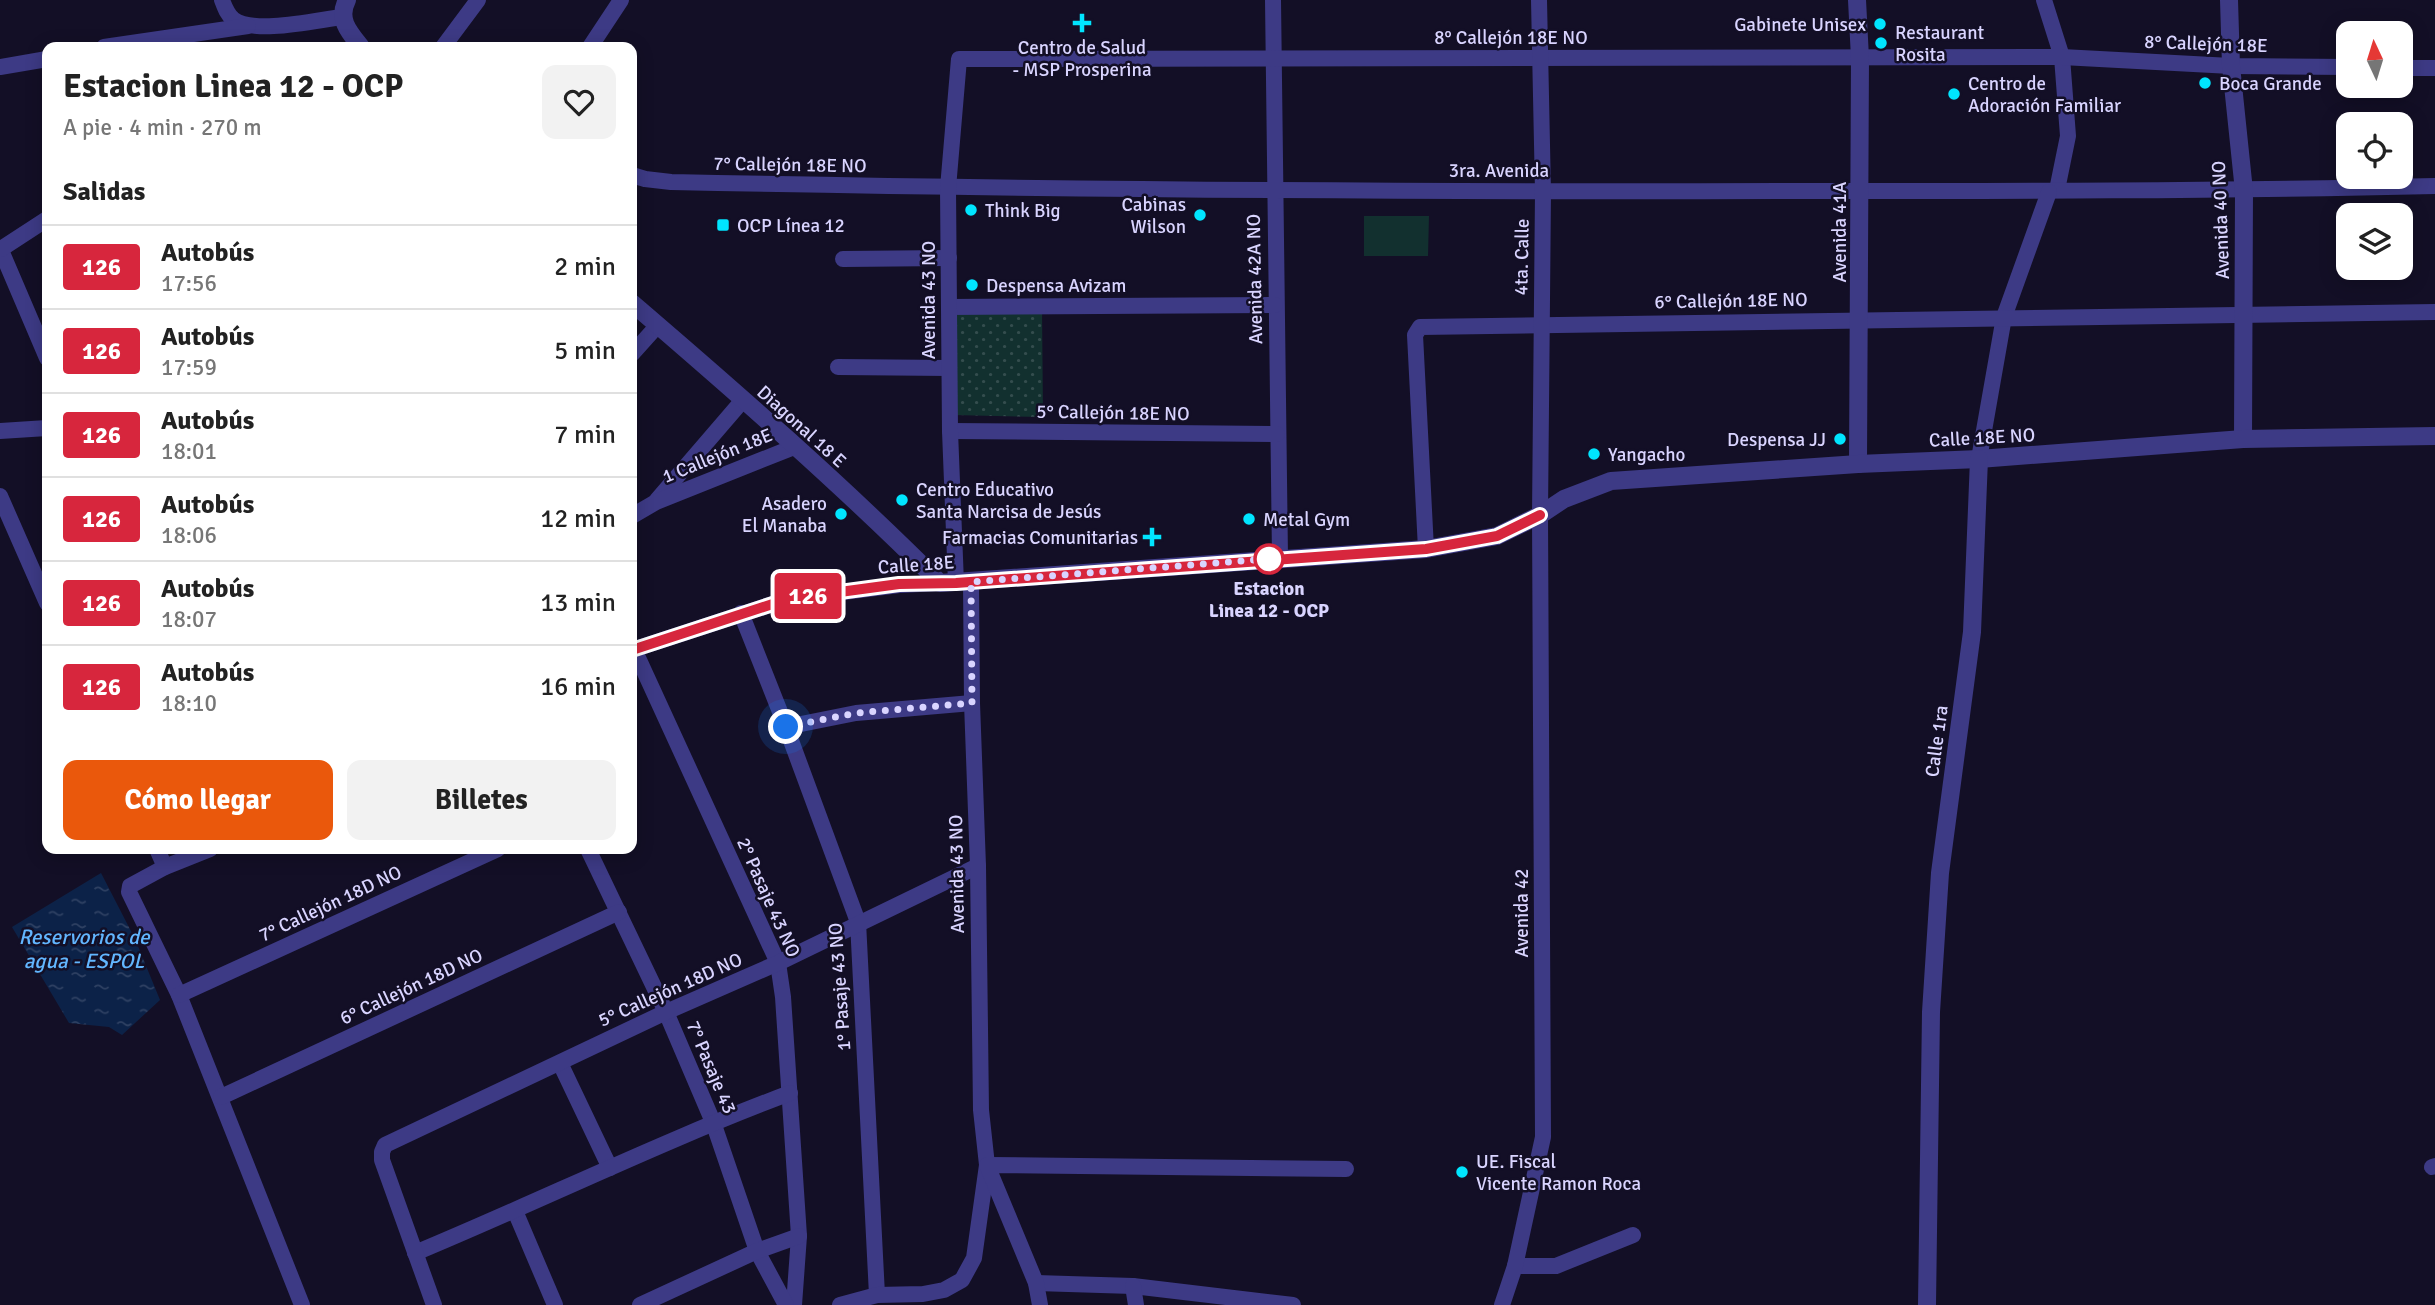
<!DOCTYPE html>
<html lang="es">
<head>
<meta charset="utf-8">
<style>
  :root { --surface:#fff; --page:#f2f2f2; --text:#222; --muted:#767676; --line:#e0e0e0; --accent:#ea580c }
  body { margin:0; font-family:Signika,sans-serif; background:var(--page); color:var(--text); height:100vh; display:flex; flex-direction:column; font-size:26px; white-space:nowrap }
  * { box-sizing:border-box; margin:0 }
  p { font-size:23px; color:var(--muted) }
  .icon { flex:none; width:38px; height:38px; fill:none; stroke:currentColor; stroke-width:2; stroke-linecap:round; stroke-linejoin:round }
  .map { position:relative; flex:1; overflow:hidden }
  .drawer { position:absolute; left:42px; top:42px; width:595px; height:812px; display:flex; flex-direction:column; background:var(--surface); border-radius:14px; box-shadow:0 4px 18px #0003 }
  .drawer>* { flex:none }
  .badge { padding:0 14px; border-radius:5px; font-size:24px; line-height:46px }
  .needle { width:46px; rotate:356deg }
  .tools { position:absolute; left:2336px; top:21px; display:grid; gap:14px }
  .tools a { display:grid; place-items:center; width:77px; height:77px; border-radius:14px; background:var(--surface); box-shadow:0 4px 18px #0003; font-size:35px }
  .you { position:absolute; width:35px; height:35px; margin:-18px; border:5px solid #fff; border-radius:50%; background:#1a73e8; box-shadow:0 0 0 10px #1a73e833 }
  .map>.badge { position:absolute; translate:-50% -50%; box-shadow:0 0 0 4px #fff }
  h2 { padding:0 21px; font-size:26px; line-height:63px }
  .round { display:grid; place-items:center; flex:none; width:74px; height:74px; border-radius:14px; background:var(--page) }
  .head { display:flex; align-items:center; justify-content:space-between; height:119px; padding:0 21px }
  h1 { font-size:33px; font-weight:700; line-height:52px }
  .button { display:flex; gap:14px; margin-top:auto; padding:14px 21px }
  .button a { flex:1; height:80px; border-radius:14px; background:var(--accent); color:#fff; font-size:28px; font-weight:700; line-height:80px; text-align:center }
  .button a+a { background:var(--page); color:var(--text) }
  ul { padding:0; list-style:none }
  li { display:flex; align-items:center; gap:21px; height:84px; padding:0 21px; border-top:2px solid var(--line) }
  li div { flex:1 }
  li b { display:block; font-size:26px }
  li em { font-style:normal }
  li .badge { min-width:77px; font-weight:700; text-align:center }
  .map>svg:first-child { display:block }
  .grass { fill:#12302f }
  .park { fill:url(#park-dots) }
  .water { fill:url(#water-ripples) }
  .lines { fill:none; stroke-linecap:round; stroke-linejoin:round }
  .minor { stroke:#3d3a85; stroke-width:16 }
  .tertiary { stroke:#3d3a85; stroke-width:18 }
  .line-casing { stroke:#fff; stroke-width:16 }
  .line { stroke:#d7263d; stroke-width:10 }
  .walk { stroke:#d9d4ff; stroke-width:7; stroke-dasharray:0 12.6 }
  .poi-dot { fill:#00e5ff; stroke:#130f26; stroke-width:2.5 }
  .stop-dot { fill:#fff; stroke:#d7263d; stroke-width:3.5 }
  .labels { text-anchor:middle; stroke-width:5; stroke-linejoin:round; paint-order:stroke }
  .poi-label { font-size:19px; fill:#d9d4ff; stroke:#130f26; text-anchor:start }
  .street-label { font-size:19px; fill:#d9d4ff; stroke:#130f26 }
  .stop-label { font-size:19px; font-weight:bold; fill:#d9d4ff; stroke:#130f26 }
  .water-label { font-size:21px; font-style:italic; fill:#62b6ff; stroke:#130f26 }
</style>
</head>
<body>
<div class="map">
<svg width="2435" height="1305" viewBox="0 0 2435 1305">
  <defs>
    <pattern id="park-dots" width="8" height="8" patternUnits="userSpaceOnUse" patternTransform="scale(1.75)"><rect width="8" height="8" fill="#12302f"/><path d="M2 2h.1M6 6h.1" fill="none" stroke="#344d4e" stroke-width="1.8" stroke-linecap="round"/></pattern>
    <pattern id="water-ripples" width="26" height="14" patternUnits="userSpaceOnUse" patternTransform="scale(1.75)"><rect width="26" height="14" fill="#0c2248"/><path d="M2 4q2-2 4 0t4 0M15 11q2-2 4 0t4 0" fill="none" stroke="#2f4163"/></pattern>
  </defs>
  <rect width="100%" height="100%" fill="#130f26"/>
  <polygon class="grass" points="1364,216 1429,216 1428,256 1364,256"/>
  <polygon class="park" points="1042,310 1043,417 953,415 953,311"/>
  <polygon class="water" points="101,873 135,939 160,1000 122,1035 109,1027 69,1023 12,927"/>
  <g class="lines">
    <g class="minor">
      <path d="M222,0C225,8 227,14 233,19C254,35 317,20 342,17"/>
      <polyline points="1273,0 1280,558"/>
      <polyline points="2044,0 2062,57 2068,136 2058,185"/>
      <polyline points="104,47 248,26"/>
      <polyline points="443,47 478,0"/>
      <polyline points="590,47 621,0"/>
      <polyline points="0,67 47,59"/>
      <polyline points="2401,68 2435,68"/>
      <path d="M632,175L645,179L671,182C1044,190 1416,192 1788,191C2004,191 2219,191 2435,186"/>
      <polyline points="0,248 47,358"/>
      <polyline points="1,249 47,219"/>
      <polyline points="843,259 949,258"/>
      <polyline points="949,307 1275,305"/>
      <polyline points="632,354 658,325"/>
      <polyline points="838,367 949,368"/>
      <polyline points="0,431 47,428"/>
      <polyline points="950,431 1277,434"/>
      <polyline points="1979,459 2004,317 2049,192"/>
      <polyline points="0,496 47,603"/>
      <polyline points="657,500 743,400"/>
      <polyline points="632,516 656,502 794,447"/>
      <polyline points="1426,549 1415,335 1420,327 2435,312"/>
      <polyline points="956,583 950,431 948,188 959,59 2062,57 2231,66 2348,67"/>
      <polyline points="741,613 786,727 858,922 877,1295"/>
      <polyline points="634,649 778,963 783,997 799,1236 794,1305"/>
      <polyline points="632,650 788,599 899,585 940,583"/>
      <polyline points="786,727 856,713 972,703"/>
      <polyline points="157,849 165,867"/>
      <polyline points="210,849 165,867 130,886 129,892 179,995 302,1305"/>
      <polyline points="588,849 666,1012 713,1122 757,1251 786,1305"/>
      <polyline points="179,995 498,849"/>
      <polyline points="560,1063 610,1168"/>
      <polyline points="221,1097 619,912"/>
      <polyline points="2432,1167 2435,1166"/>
      <polyline points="515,1211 555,1305"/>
      <path d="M415,1253C540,1201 662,1141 790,1093"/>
      <polyline points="1515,1266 1556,1266 1633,1235"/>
      <polyline points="1036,1283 1133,1286 1293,1305"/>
      <polyline points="1133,1286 1136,1305"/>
      <polyline points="434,1305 382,1160 382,1152 385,1145 666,1012 778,963 978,866"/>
      <polyline points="640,1305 757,1251 799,1236"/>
      <polyline points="840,1305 877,1295 923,1294 944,1290 962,1280 974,1258 987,1165 981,1110 978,866 972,703 971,582"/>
      <polyline points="1040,1305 1036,1283 987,1165 1346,1169"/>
      <polyline points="1502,1305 1515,1266 1543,1137 1540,515 1543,192 1539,0"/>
    </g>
    <g class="tertiary">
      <path d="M347,0C337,19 349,32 361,47"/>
      <polyline points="1857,0 1860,58 1858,464"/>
      <polyline points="2229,0 2231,66 2244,191 2243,439"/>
      <path d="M632,303C737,393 842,485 940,583L1426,549L1497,536L1540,515L1564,499L1611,481L1858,464L1979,459L2243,439L2435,436"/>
      <polyline points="1927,1305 1931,1012 1940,873 1972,632 1979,459"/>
    </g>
  </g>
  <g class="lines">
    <g class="line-casing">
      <polyline id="line" points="632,650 788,599 899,584 956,583 1426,549 1497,536 1540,515"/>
    </g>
    <use href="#line" class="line"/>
    <polyline class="walk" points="786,727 856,713 972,703 971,582 1280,558 1269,559"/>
  </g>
  <g class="poi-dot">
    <path d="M1078.5 12.5h7v7h7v7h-7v7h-7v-7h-7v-7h7z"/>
    <circle cx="1880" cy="24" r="7"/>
    <circle cx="1881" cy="43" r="7"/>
    <circle cx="2205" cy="83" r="7"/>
    <circle cx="1954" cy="94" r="7"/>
    <circle cx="971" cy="210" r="7"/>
    <circle cx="1200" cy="215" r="7"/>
    <rect x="716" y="218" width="14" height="14" rx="3.5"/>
    <circle cx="972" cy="285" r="7"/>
    <circle cx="1840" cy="439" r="7"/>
    <circle cx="1594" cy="454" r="7"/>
    <circle cx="902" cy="500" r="7"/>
    <circle cx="841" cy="514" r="7"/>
    <circle cx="1249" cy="519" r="7"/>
    <path d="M1148.5 526.5h7v7h7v7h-7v7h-7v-7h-7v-7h7z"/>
    <circle cx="1462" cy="1172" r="7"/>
  </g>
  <circle class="stop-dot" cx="1269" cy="559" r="14"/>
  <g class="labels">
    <g class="poi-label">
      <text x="1866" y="31" text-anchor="end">Gabinete Unisex</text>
      <text x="1895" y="39">Restaurant<tspan x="1895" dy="22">Rosita</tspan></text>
      <text x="1082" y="54" text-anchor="middle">Centro de Salud<tspan x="1082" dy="22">- MSP Prosperina</tspan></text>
      <text x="1968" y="90">Centro de<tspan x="1968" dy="22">Adoración Familiar</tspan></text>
      <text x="2219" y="90">Boca Grande</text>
      <text x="1186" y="211" text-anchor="end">Cabinas<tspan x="1186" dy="22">Wilson</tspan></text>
      <text x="985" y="217">Think Big</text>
      <text x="737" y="232">OCP Línea 12</text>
      <text x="986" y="292">Despensa Avizam</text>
      <text x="1826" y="446" text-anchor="end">Despensa JJ</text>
      <text x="1608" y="461">Yangacho</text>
      <text x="916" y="496">Centro Educativo<tspan x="916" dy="22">Santa Narcisa de Jesús</tspan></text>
      <text x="827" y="510" text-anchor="end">Asadero<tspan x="827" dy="22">El Manaba</tspan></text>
      <text x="1263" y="526">Metal Gym</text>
      <text x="1138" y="544" text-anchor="end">Farmacias Comunitarias</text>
      <text x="1476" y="1168">UE. Fiscal<tspan x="1476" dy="22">Vicente Ramon Roca</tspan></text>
    </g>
    <g class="street-label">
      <text x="1511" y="44">8° Callejón 18E NO</text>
      <text transform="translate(2206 43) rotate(2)" y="7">8° Callejón 18E</text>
      <text transform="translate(790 164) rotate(1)" y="7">7° Callejón 18E NO</text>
      <text x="1499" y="177">3ra. Avenida</text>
      <text transform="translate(2220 220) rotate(-92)" y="7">Avenida 40 NO</text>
      <text transform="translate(1839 232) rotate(-90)" y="7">Avenida 41A</text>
      <text transform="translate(1521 257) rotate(-89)" y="7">4ta. Calle</text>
      <text transform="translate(1254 279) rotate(-91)" y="7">Avenida 42A NO</text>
      <text transform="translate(928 300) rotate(-90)" y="7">Avenida 43 NO</text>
      <text transform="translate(1731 300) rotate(-1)" y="7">6° Callejón 18E NO</text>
      <text transform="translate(1113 412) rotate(1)" y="7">5° Callejón 18E NO</text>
      <text transform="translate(802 426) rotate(42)" y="7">Diagonal 18 E</text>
      <text transform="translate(1982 437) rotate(-3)" y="7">Calle 18E NO</text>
      <text transform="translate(717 455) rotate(-22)" y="7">1 Callejón 18E</text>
      <text transform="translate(916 564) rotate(-4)" y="7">Calle 18E</text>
      <text transform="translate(1936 741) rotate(-82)" y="7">Calle 1ra</text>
      <text transform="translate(956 874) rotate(-91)" y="7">Avenida 43 NO</text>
      <text transform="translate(769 897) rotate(66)" y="7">2° Pasaje 43 NO</text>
      <text transform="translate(330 903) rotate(-25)" y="7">7° Callejón 18D NO</text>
      <text transform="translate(1521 913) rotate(-90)" y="7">Avenida 42</text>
      <text transform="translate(411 986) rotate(-25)" y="7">6° Callejón 18D NO</text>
      <text transform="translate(839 987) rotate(-94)" y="7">1° Pasaje 43 NO</text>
      <text transform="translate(670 989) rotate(-24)" y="7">5° Callejón 18D NO</text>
      <text transform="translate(712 1067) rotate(67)" y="7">7° Pasaje 43</text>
    </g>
    <g class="stop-label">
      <text x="1269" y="595">Estacion<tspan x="1269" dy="22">Linea 12 - OCP</tspan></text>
    </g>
    <g class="water-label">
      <text x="84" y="944">Reservorios de<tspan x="84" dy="24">agua - ESPOL</tspan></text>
    </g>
  </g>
</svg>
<div class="tools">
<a><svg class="needle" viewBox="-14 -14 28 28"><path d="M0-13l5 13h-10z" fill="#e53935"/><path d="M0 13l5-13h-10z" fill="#767676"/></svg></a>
<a><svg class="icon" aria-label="locate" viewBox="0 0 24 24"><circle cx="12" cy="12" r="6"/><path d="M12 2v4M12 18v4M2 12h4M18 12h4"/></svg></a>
<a><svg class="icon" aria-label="layers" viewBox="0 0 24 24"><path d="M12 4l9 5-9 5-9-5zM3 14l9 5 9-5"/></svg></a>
</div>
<div class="you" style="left:786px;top:727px"></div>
<b class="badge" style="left:808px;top:596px;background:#d7263d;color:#fff">126</b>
<section class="drawer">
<div class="head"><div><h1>Estacion Linea 12 - OCP</h1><p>A pie · 4 min · 270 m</p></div><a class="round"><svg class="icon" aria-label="heart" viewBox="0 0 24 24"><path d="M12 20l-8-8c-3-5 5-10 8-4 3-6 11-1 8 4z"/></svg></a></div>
<h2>Salidas</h2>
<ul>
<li><span class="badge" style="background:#d7263d;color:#fff">126</span><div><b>Autobús</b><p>17:56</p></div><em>2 min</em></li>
<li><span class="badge" style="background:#d7263d;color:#fff">126</span><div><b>Autobús</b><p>17:59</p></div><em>5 min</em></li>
<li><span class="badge" style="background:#d7263d;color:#fff">126</span><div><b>Autobús</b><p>18:01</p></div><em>7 min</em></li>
<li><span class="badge" style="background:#d7263d;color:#fff">126</span><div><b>Autobús</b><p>18:06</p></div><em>12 min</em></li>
<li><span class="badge" style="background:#d7263d;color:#fff">126</span><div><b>Autobús</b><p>18:07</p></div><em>13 min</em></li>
<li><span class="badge" style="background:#d7263d;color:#fff">126</span><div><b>Autobús</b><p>18:10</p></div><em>16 min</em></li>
</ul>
<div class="button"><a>Cómo llegar</a><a>Billetes</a></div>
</section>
</div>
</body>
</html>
